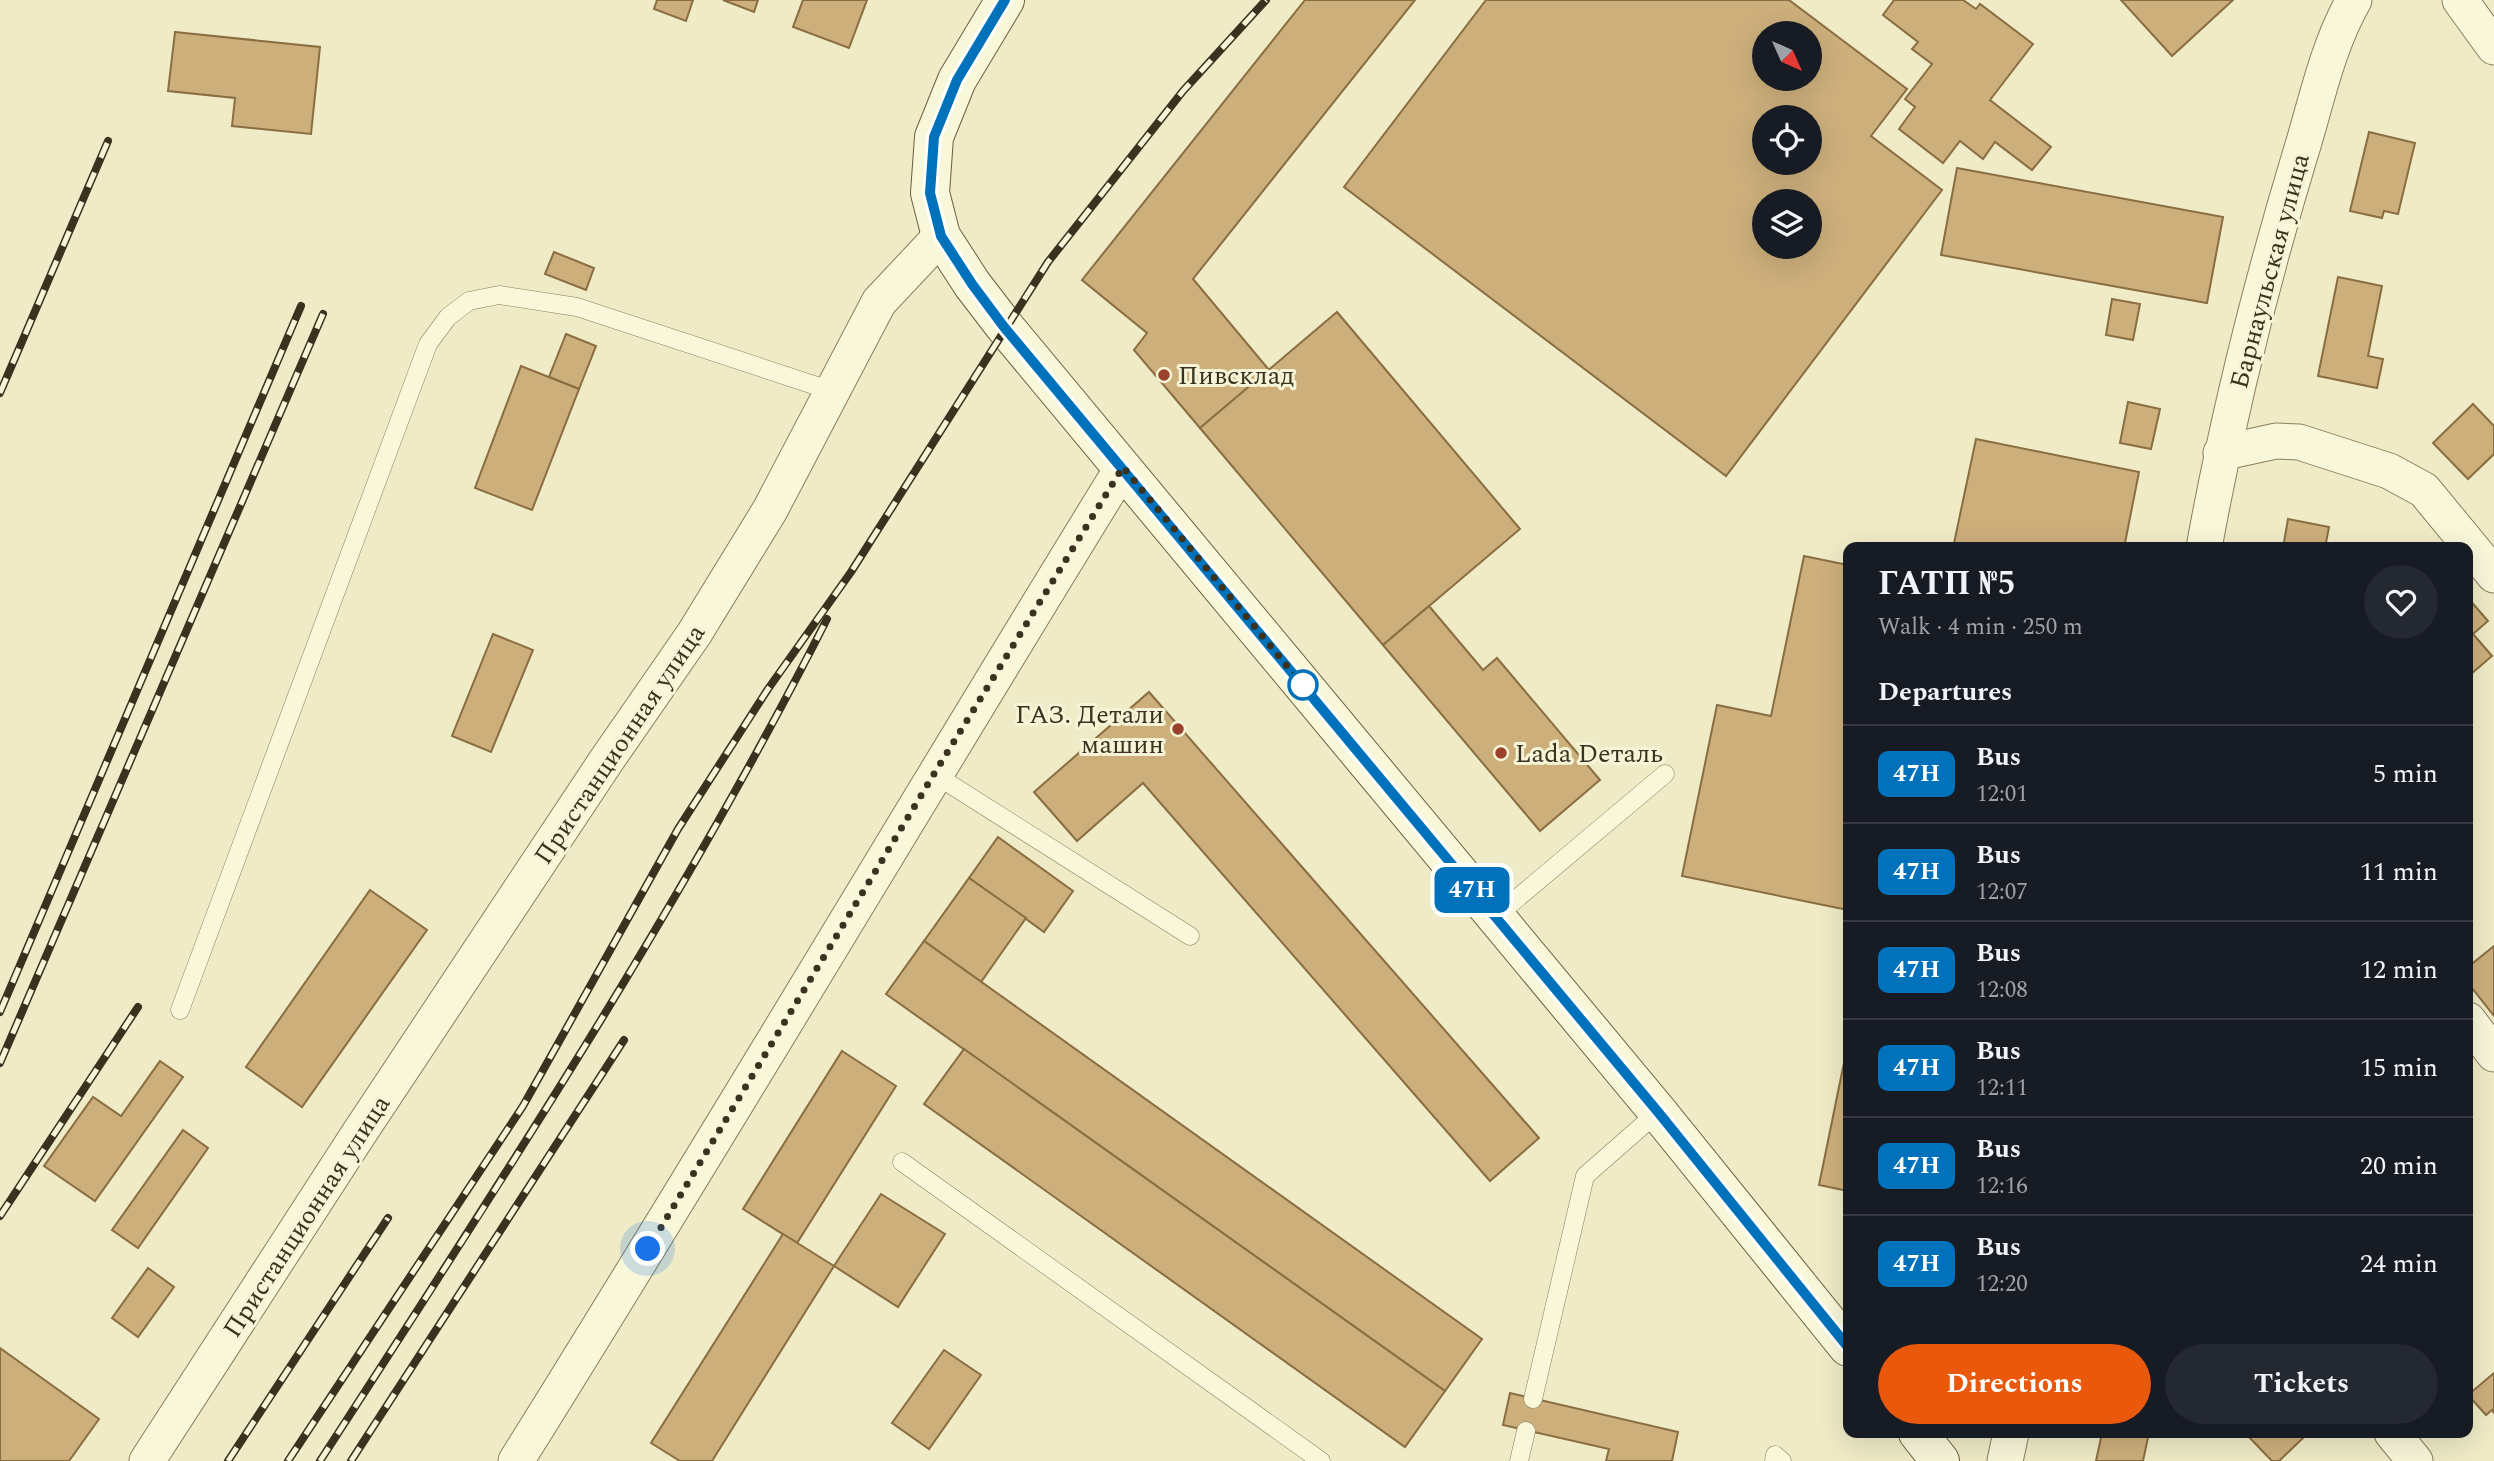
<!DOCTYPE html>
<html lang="en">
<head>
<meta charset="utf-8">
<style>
  :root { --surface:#171b24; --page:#242831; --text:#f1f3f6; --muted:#9ea1a6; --line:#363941; --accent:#ea580c }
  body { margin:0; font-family:Spectral,serif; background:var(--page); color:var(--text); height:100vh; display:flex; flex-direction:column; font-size:26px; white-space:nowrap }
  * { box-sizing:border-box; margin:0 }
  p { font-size:23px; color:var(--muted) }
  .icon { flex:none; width:38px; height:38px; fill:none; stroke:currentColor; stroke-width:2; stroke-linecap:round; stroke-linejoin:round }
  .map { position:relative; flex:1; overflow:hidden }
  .details { position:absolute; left:1843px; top:542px; width:630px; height:896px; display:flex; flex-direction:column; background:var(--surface); border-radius:14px; box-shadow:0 7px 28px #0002 }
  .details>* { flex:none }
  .badge { padding:0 14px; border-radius:10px; font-size:24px; line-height:46px }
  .needle { width:46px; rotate:135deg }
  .tools { position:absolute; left:1752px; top:21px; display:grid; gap:14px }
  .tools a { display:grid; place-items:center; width:70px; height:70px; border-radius:50%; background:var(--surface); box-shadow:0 7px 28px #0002; font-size:35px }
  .you { position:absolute; width:35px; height:35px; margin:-18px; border:5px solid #fff; border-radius:50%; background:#1a73e8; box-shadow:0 0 0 10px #1a73e833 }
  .map>.badge { position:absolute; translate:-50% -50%; box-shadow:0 0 0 4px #fff }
  h2 { padding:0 35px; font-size:26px; line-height:63px }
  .round { display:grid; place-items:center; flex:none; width:74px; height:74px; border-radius:37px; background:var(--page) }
  .head { display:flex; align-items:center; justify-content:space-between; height:119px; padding:0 35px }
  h1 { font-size:33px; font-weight:700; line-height:52px }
  .button { display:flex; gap:14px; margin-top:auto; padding:14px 35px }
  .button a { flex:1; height:80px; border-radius:42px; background:var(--accent); color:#fff; font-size:28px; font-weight:700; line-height:80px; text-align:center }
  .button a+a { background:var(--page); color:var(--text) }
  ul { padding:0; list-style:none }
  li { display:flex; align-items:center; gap:21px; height:98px; padding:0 35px; border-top:2px solid var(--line) }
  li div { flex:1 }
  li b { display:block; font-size:26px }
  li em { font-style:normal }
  li .badge { min-width:77px; font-weight:700; text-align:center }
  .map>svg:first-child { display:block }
  .building { fill:#cdaf7c; stroke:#8a6d41; stroke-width:2; fill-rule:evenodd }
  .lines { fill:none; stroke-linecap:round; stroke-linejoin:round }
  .service-casing { stroke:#8a7e5b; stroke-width:19 }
  .minor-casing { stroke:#8a7e5b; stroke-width:37 }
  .secondary-casing { stroke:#6c5f3e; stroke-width:40 }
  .service { stroke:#f9f7da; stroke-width:18 }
  .minor { stroke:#f9f7da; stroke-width:35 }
  .secondary { stroke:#f9f7da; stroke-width:38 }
  .rail-casing { stroke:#3a321f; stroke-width:8 }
  .rail { stroke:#f6f4d6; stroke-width:5; stroke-dasharray:16; stroke-linecap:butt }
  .line-casing { stroke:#fff; stroke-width:16 }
  .line { stroke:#0072bc; stroke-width:10 }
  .walk { stroke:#3a321f; stroke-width:7; stroke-dasharray:0 12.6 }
  .poi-dot { fill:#9a422b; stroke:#f6f4d6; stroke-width:2.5 }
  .stop-dot { fill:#fff; stroke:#0072bc; stroke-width:3.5 }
  .labels { text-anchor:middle; stroke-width:6; stroke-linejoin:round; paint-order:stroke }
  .street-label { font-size:26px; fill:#3a321f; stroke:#f6f4d6 }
  .poi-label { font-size:26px; fill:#3a321f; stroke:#f6f4d6; text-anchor:start }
</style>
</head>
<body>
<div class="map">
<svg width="2494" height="1461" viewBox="0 0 2494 1461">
  <rect width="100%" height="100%" fill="#efebc6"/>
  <g class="building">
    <polygon points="657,0 693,0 686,21 654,9"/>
    <polygon points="723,0 758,0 754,12"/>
    <polygon points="803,0 867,0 849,48 793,27"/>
    <polygon points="1305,0 1415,0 1193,279 1269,370 1200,428 1134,350 1147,333 1082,280"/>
    <path d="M1486,0H1789L1907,89L1871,136L1942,190L1726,476L1344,187ZM1764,33H1810V79H1764ZM1764,117H1810V163H1764ZM1764,201H1810V247H1764Z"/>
    <polygon points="1894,0 1963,0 1976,9 1980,4 2033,44 1990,100 2051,147 2032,170 1995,142 1983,159 1960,141 1943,163 1899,129 1915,107 1905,99 1932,64 1912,49 1918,42 1883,15"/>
    <polygon points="2121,0 2233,0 2172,56"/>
    <polygon points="175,32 320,47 311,134 232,126 235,98 168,91"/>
    <polygon points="2369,132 2415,143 2398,214 2384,211 2382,218 2350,211"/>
    <polygon points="1957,168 2223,217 2207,303 1941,255"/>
    <polygon points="554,252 594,268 586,290 545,274"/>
    <polygon points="2338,277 2382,286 2368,356 2383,359 2377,388 2318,376"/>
    <polygon points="2112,299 2140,304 2133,340 2106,335"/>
    <polygon points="1337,312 1520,529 1383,645 1200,428"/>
    <polygon points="566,334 596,346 579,389 549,377"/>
    <polygon points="521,366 579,389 532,510 475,488"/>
    <polygon points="2128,402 2160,409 2151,449 2120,443"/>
    <polygon points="2473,404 2494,426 2494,454 2468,479 2433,443"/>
    <polygon points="1976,439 2139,472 2124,548 1953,548"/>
    <polygon points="2288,519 2329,527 2325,548 2283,548"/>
    <polygon points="1804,556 1848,565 1848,910 1682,876 1717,705 1771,716"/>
    <polygon points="2468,598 2488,621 2473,634 2492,656 2471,674 2468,670"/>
    <polygon points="1429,606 1483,670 1497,658 1600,780 1540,831 1383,645"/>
    <polygon points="493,634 533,650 491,752 452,736"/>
    <polygon points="1149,692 1539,1138 1490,1181 1143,783 1077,841 1034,792"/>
    <polygon points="998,837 1073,891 1044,932 969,878"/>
    <polygon points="969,878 1026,918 981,982 924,941"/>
    <polygon points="370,890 427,930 302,1107 246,1067"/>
    <polygon points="924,941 1482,1339 1445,1391 886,994"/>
    <polygon points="2494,946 2494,1016 2468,983 2468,967"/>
    <polygon points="1848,1043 1848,1191 1819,1185"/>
    <polygon points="964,1049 1445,1391 1405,1447 924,1104"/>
    <polygon points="842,1051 896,1086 797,1243 743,1209"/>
    <polygon points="160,1061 183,1077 95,1201 44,1166 93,1097 121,1116"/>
    <polygon points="183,1130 208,1148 138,1248 112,1230"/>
    <polygon points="881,1194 945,1234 898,1307 834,1266"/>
    <polygon points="783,1234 834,1266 712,1461 680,1461 651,1443"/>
    <polygon points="148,1268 174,1287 138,1337 112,1318"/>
    <polygon points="0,1348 99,1419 69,1461 0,1461"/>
    <polygon points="944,1350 981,1375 929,1449 892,1423"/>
    <polygon points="2494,1373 2494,1413 2492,1410 2486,1415 2468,1395"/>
    <polygon points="1510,1393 1678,1432 1672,1461 1606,1461 1609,1449 1503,1425"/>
    <polygon points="2102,1433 2149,1433 2143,1461 2096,1461"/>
    <polygon points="2245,1433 2298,1433 2303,1438 2279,1461 2272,1461"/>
  </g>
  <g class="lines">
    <g class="service-casing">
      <g id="service">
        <polyline points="934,774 1190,936"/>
        <polyline points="1495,917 1665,774"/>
        <polyline points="180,1010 428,344 448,317 469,301 499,295 577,307 832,391"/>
        <polyline points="902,1162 1321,1461"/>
        <polyline points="1533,1399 1585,1176 1658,1112"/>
        <polyline points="1519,1461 1526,1431"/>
        <polyline points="1774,1461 1775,1455 1782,1461"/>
      </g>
    </g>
    <g class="minor-casing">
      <g id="minor">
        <polyline points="2460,0 2494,47"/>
        <polyline points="2221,453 2276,441 2299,442 2389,471 2424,490 2494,575"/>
        <path d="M2204,548C2228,415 2261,284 2300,155C2316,104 2327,47 2354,0"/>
        <polyline points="2468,1020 2494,1054"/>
        <polyline points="2392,1433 2415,1461"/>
        <polyline points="147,1461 358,1135 606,761 694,634 770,510 879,302 941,236"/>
        <path d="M516,1461C722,1132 919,798 1123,467"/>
        <polyline points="2005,1461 2011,1433"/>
      </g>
    </g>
    <g class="secondary-casing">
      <g id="secondary">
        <polyline points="1005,0 957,80 934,137 930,193 941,236 972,284 1005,327 1658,1112 1848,1347"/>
        <polyline points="1918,1433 1940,1461"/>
      </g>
    </g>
    <use href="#service" class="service"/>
    <use href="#minor" class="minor"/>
    <use href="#secondary" class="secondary"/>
    <g class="rail-casing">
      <g id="rail">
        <polyline points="0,393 108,141"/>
        <polyline points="0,1012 301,306"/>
        <polyline points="0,1063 323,314"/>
        <polyline points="0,1216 138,1007"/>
        <polyline points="228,1461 388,1218"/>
        <polyline points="288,1461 523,1106 678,829 768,689 851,572 1048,262 1183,91 1266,0"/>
        <path d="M320,1461C498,1186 679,911 827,619"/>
        <polyline points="351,1461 624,1040"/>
      </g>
    </g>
    <use href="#rail" class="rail"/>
  </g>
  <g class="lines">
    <g class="line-casing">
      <polyline id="line" points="1005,0 957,80 934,137 930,193 941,236 972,284 1004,327 1658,1112 1848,1347"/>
    </g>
    <use href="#line" class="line"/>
    <polyline class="walk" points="648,1249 934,774 1123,467 1311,695 1303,685"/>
  </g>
  <g class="poi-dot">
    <circle cx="1164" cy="375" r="7"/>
    <circle cx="1178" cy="729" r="7"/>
    <circle cx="1501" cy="753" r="7"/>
  </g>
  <circle class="stop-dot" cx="1303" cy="685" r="14"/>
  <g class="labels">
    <g class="street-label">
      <text transform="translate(2269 271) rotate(-75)" y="9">Барнаульская улица</text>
      <text transform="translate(619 744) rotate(-56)" y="9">Пристанционная улица</text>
      <text transform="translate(306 1216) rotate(-57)" y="9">Пристанционная улица</text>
    </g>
    <g class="poi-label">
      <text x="1178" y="384">Пивсклад</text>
      <text x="1164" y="723" text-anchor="end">ГАЗ. Детали<tspan x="1164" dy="30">машин</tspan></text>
      <text x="1515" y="762">Lada Dеталь</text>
    </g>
  </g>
</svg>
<div class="tools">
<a><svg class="needle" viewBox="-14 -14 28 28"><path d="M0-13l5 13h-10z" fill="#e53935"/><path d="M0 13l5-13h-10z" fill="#9ea1a6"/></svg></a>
<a><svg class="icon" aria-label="locate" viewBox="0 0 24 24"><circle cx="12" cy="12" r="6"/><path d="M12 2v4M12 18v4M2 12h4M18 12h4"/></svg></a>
<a><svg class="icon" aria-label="layers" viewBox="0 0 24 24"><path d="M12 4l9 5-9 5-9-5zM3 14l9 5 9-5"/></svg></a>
</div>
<div class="you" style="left:648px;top:1249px"></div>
<b class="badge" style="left:1472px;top:890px;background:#0072bc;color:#fff">47Н</b>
<section class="details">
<div class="head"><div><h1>ГАТП №5</h1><p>Walk · 4 min · 250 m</p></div><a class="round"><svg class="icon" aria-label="heart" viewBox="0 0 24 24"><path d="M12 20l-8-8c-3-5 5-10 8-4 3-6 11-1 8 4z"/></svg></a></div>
<h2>Departures</h2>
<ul>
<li><span class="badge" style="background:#0072bc;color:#fff">47Н</span><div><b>Bus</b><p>12:01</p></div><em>5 min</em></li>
<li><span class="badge" style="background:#0072bc;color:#fff">47Н</span><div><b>Bus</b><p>12:07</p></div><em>11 min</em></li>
<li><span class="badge" style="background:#0072bc;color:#fff">47Н</span><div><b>Bus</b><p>12:08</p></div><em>12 min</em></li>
<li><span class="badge" style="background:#0072bc;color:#fff">47Н</span><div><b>Bus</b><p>12:11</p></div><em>15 min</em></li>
<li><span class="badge" style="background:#0072bc;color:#fff">47Н</span><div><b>Bus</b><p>12:16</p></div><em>20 min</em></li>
<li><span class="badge" style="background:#0072bc;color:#fff">47Н</span><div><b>Bus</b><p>12:20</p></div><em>24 min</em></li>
</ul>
<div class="button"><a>Directions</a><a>Tickets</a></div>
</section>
</div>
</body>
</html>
